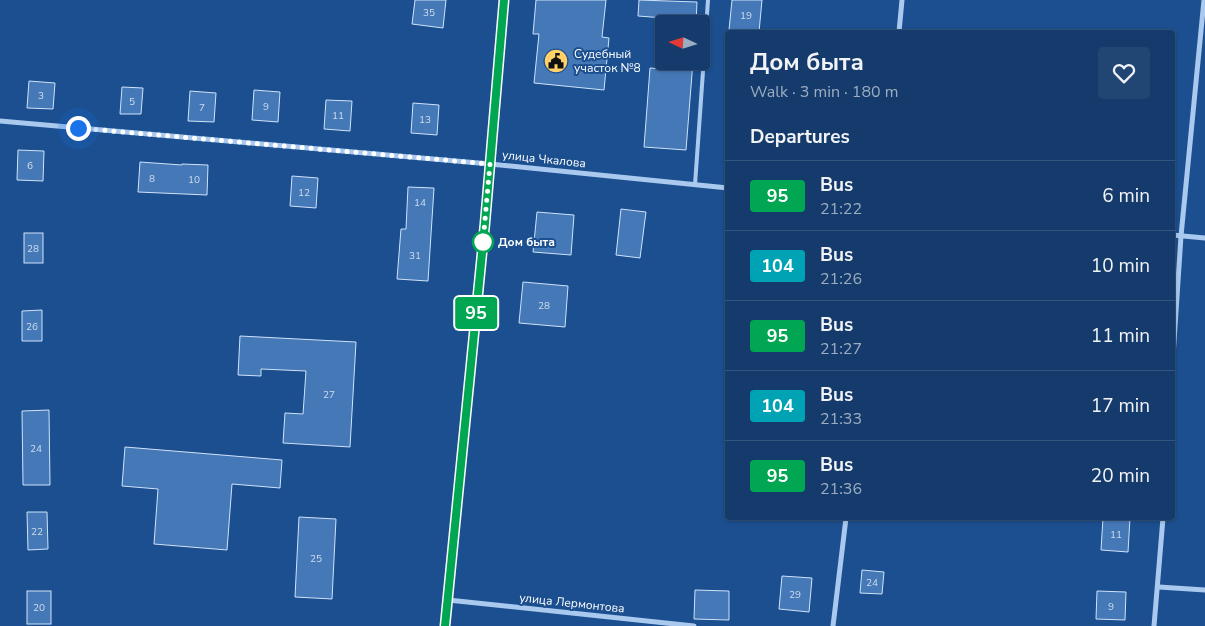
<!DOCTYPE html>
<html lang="en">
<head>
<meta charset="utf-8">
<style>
  :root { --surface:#143b6b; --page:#214673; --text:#f1f3f6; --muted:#9dadc1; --line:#33557e }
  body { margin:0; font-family:"Nunito Sans",sans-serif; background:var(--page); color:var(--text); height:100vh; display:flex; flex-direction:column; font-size:19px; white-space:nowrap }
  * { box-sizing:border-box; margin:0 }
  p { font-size:16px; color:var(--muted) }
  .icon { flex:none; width:28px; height:28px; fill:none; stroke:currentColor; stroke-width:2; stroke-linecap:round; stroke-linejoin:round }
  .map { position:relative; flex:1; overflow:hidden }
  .panel { position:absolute; left:725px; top:30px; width:450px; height:490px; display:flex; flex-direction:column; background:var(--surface); border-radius:5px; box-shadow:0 1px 4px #0004,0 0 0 1px var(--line) }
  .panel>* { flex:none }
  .badge { padding:0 10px; border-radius:4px; font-size:18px; line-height:32px }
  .needle { width:32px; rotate:274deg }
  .buttons { position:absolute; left:655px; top:15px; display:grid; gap:10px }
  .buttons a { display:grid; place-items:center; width:55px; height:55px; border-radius:5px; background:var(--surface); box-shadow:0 1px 4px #0004,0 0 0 1px var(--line); font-size:25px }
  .you { position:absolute; width:25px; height:25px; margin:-12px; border:4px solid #fff; border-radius:50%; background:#1a73e8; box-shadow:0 0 0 8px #1a73e833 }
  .map>.badge { position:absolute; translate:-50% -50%; box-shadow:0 0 0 2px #fff }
  h2 { padding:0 25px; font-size:19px; line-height:45px }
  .round { display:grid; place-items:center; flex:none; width:52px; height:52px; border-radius:5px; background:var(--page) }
  .head { display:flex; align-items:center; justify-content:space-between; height:85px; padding:0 25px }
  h1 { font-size:24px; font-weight:700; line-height:38px }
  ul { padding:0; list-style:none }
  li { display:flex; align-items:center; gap:15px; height:70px; padding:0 25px; border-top:1px solid var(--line) }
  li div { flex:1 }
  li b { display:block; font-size:19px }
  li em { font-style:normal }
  li .badge { min-width:55px; font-weight:700; text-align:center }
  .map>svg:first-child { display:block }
  .building { fill:#4478b7; stroke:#cfe3fa }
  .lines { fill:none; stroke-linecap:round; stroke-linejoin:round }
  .service { stroke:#a9c9ee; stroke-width:4 }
  .minor { stroke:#a9c9ee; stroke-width:5 }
  .line-casing { stroke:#fff; stroke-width:11 }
  .line { stroke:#00a651; stroke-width:8 }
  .walk { stroke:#fff; stroke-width:5; stroke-dasharray:0 9 }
  .stop-dot { fill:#fff; stroke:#00a651; stroke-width:2.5 }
  .labels { text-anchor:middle; stroke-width:4; stroke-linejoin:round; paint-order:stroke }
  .number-label { font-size:10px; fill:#d0dded }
  .poi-label { font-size:12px; fill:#fff; stroke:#1b4f8f; text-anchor:start }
  .street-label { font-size:12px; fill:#fff; stroke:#1b4f8f }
  .stop-label { font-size:12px; font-weight:bold; fill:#fff; stroke:#1b4f8f; text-anchor:start }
</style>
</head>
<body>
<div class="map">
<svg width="1205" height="626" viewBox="0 0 1205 626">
  <rect width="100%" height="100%" fill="#1b4f8f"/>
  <g class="building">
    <polygon points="415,0 446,0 443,28 412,24"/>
    <polygon points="536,0 606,0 602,37 609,38 604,90 534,83 539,34 533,34"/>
    <polygon points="639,0 697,2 696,24 676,24 677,19 638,16"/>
    <polygon points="732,0 762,0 759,32 729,30"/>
    <polygon points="674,61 693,61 686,150 644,147 650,68 673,70"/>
    <polygon points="29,81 55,83 53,109 27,108"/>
    <polygon points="122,87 143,88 141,114 120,114"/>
    <polygon points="254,90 280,92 278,122 252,120"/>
    <polygon points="190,91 216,93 214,122 188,121"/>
    <polygon points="326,100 352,101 350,131 324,129"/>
    <polygon points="413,103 439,105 437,135 411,133"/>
    <polygon points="18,150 44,151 43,181 17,180"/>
    <polygon points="140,162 182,165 182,164 208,165 207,195 138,192"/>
    <polygon points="292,176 318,178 316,208 290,206"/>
    <polygon points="408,187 434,188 428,281 397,279 401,229 406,229"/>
    <polygon points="621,209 646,212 640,258 616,255"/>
    <polygon points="537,212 574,215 571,255 533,252"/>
    <rect x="24" y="233" width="19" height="30"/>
    <polygon points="523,282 568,286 565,327 519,323"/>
    <polygon points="42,310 42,341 22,341 22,311"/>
    <polygon points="240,336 356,342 350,447 283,443 285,413 303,414 306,371 261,369 261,376 238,375"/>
    <polygon points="49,410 50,485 23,485 22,411"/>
    <polygon points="125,447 282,460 280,488 232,484 227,550 154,544 158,489 122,486"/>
    <polygon points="27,512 47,512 48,549 28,550"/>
    <polygon points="299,517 336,519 332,599 295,597"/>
    <polygon points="1103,518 1130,518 1128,552 1101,550"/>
    <polygon points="862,570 884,572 882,594 860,593"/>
    <polygon points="782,576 812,578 809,612 779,609"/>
    <polygon points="695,590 729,591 729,620 694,619"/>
    <rect x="27" y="591" width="24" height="33"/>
    <polygon points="1097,591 1126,592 1125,620 1096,619"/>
  </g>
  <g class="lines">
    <polyline class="service" points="695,185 708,0"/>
    <g class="minor">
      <polyline points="899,32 902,0"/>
      <polyline points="0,121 490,164 728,188"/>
      <polyline points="1172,235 1205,238"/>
      <polyline points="1172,372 1181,236 1204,0"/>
      <polyline points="1159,587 1205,590"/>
      <polyline points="448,600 694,626"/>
      <polyline points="445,626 485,223 504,0"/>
      <polyline points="833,626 846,518"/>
      <polyline points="1154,626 1163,518"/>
    </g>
  </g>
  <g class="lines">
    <g class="line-casing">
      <polyline id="line" points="445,626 485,223 504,0"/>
    </g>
    <use href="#line" class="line"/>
    <polyline class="walk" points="78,128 490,164 483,242"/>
  </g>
  <defs>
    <g id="civic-disc" transform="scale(1.25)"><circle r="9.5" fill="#ffd166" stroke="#1b4f8f"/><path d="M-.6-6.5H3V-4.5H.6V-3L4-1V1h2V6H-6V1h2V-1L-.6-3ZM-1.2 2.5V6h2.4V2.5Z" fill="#111"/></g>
  </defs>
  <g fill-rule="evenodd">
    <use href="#civic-disc" x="556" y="61"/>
  </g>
  <circle class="stop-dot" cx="483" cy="242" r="10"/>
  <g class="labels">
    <g class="number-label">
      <text x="429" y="16">35</text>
      <text x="746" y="19">19</text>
      <text x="41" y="99">3</text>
      <text x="132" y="105">5</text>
      <text x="266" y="110">9</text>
      <text x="202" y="111">7</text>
      <text x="338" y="119">11</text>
      <text x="425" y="123">13</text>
      <text x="30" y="169">6</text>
      <text x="152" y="182">8</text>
      <text x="194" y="183">10</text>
      <text x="304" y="196">12</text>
      <text x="420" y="206">14</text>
      <text x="33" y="252">28</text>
      <text x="415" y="259">31</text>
      <text x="544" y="309">28</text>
      <text x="32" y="330">26</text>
      <text x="329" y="398">27</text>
      <text x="36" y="452">24</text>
      <text x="37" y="535">22</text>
      <text x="1116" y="538">11</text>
      <text x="316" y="562">25</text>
      <text x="872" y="586">24</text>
      <text x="795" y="598">29</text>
      <text x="1111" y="610">9</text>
      <text x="39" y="611">20</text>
    </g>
    <g class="poi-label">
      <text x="574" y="58">Судебный<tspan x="574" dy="14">участок №8</tspan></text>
    </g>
    <g class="street-label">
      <text transform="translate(544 159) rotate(6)" y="4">улица Чкалова</text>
      <text transform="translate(572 603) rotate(6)" y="4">улица Лермонтова</text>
    </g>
    <g class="stop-label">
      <text x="498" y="246">Дом быта</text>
    </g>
  </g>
</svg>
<div class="buttons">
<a><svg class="needle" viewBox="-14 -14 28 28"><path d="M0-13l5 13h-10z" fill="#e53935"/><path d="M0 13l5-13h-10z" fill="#9dadc1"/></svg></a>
</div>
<div class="you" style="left:78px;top:128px"></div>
<b class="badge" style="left:476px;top:313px;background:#00a651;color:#fff">95</b>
<section class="panel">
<div class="head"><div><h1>Дом быта</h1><p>Walk · 3 min · 180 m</p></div><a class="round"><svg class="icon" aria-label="heart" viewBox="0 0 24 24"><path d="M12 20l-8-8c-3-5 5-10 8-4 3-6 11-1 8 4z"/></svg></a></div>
<h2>Departures</h2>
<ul>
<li><span class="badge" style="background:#00a651;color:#fff">95</span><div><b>Bus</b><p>21:22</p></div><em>6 min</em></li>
<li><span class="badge" style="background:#00a3b4;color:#fff">104</span><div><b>Bus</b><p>21:26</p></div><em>10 min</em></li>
<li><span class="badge" style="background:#00a651;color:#fff">95</span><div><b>Bus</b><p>21:27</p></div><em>11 min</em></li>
<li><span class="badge" style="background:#00a3b4;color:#fff">104</span><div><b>Bus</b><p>21:33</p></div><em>17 min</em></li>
<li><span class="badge" style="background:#00a651;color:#fff">95</span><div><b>Bus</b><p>21:36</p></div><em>20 min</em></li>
</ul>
</section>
</div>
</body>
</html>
